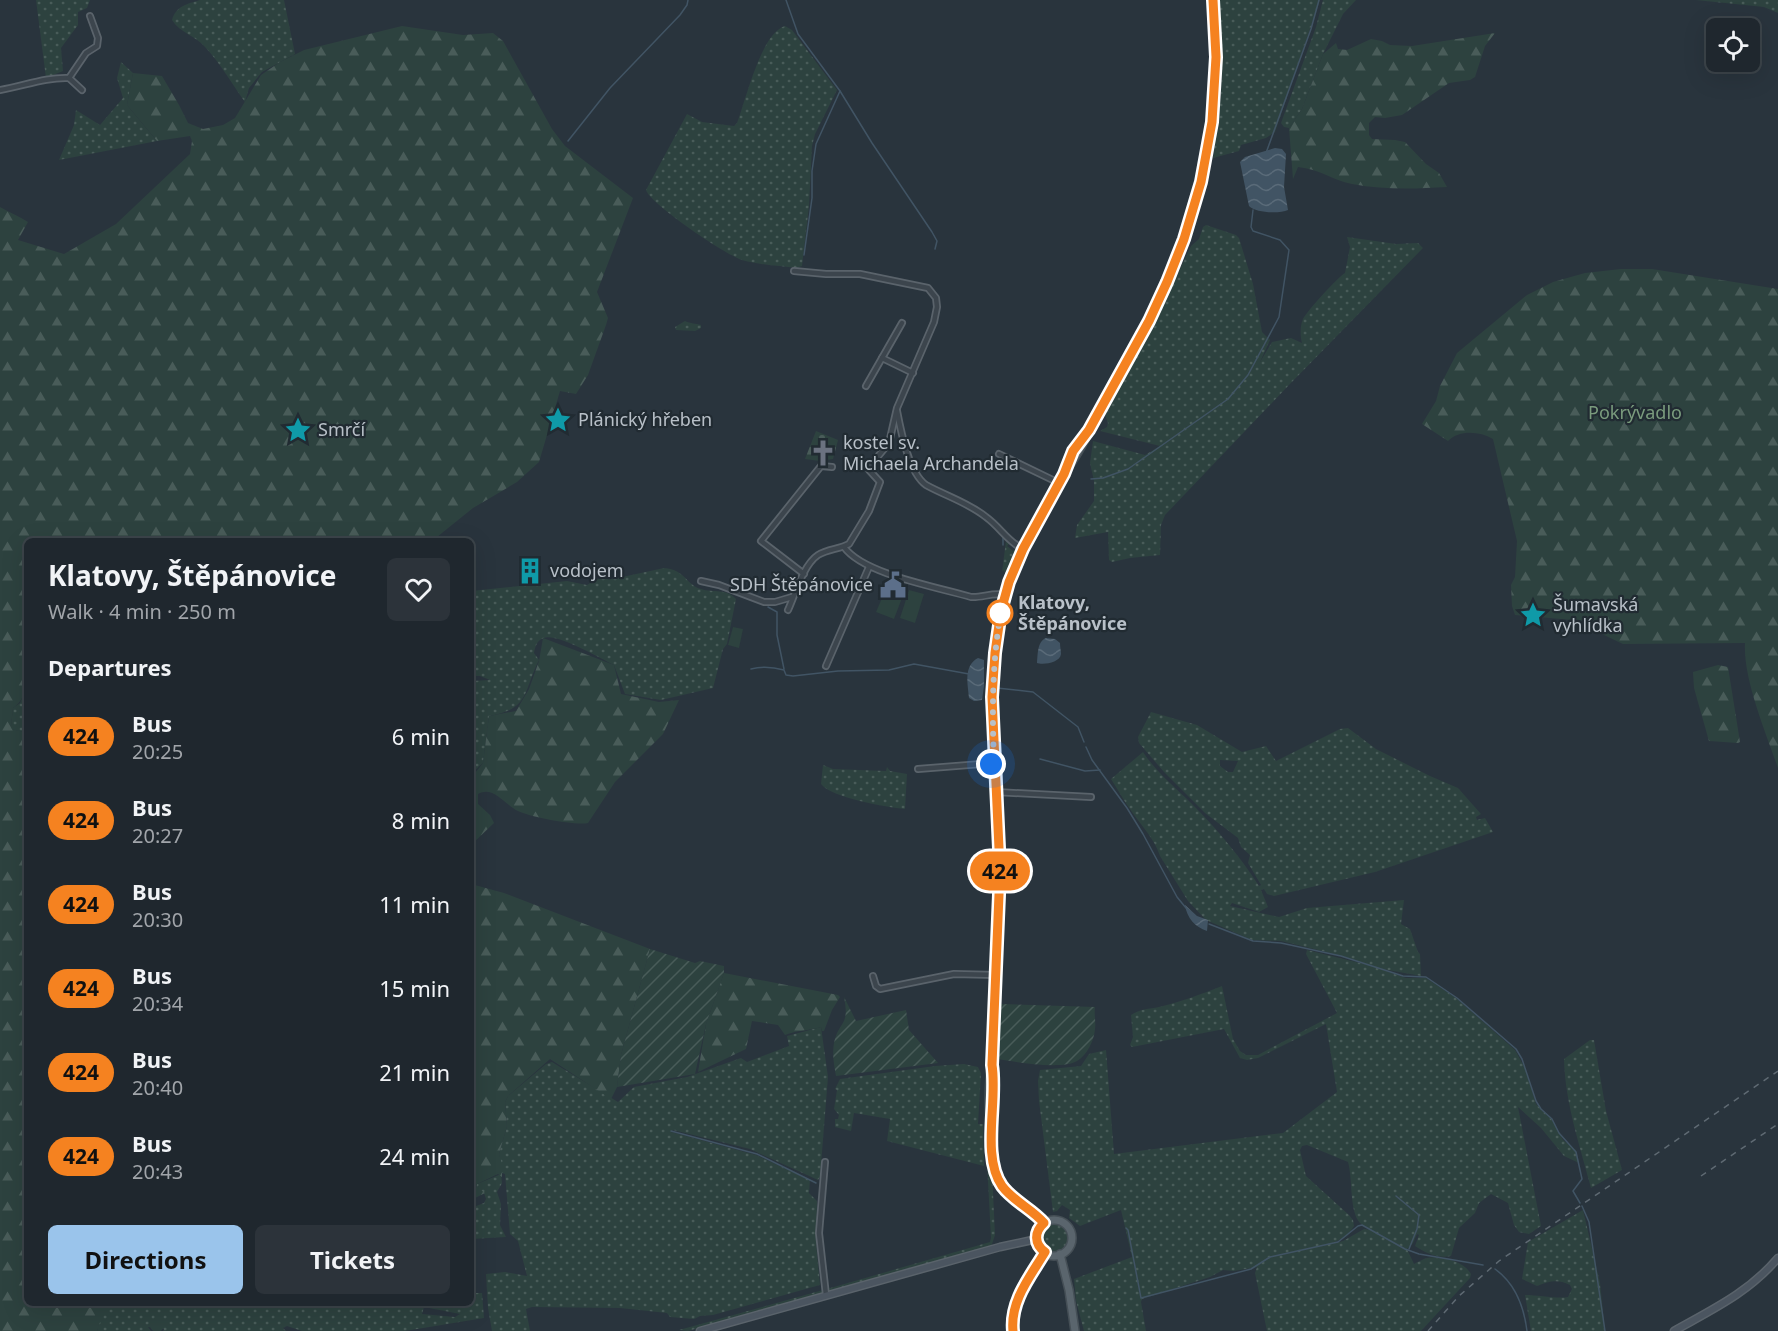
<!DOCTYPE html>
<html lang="en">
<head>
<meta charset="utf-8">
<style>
  :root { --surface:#1f272e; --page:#2c333a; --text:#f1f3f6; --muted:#a1a5aa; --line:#3c444a; --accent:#9ac4eb }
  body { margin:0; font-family:"Noto Sans",sans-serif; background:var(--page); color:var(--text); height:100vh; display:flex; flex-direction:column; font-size:22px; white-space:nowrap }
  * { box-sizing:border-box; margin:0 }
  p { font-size:20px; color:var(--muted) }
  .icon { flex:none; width:33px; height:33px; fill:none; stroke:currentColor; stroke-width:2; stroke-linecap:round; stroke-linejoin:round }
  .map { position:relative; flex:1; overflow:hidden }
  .side { position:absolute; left:24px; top:538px; width:450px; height:768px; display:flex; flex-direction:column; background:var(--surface); border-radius:9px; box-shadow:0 6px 24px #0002,0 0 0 2px var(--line) }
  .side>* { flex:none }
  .badge { padding:0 12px; border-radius:20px; font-size:21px; line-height:39px }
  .controls { position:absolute; left:1706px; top:18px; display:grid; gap:12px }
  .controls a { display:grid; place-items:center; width:54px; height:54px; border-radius:9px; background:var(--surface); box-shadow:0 6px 24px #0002,0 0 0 2px var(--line); font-size:30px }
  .you { position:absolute; width:30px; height:30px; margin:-15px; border:4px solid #fff; border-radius:50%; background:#1a73e8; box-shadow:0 0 0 9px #1a73e833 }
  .map>.badge { position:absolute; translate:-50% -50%; box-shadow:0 0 0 3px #fff }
  h2 { padding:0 24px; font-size:22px; line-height:54px }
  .round { display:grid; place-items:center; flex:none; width:63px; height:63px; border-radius:9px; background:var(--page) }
  .overview { display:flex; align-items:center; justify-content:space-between; height:102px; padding:0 24px }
  h1 { font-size:28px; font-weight:700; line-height:45px }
  .action { display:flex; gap:12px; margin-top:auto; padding:12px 24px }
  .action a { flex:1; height:69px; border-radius:9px; background:var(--accent); color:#111; font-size:24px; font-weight:700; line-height:69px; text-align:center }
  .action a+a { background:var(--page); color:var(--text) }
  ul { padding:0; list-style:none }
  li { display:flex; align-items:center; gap:18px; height:84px; padding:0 24px }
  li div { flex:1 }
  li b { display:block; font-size:22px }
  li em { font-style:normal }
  li .badge { min-width:66px; font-weight:700; text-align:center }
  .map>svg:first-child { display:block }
  .grass { fill:url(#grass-dots); fill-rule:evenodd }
  .forest { fill:url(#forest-firs) }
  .cemetery { fill:url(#cemetery-stones) }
  .garden { fill:url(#garden-furrows) }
  .pitch { fill:#2d423f }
  .water { fill:url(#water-waves) }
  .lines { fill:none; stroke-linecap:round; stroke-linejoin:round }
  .stream { stroke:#415464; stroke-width:1.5 }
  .street-casing { stroke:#5a636b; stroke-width:8 }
  .secondary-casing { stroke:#5a636b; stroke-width:9 }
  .primary-casing { stroke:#454f56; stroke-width:10 }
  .street { stroke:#3c454d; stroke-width:4.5 }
  .secondary { stroke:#4b5560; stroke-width:6 }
  .primary { stroke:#5a656d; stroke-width:7 }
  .rail { stroke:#5f6a73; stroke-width:1.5; stroke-dasharray:6 6; stroke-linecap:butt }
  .line-casing { stroke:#fff; stroke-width:14 }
  .line { stroke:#f58220; stroke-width:9 }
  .walk { stroke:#b8c0c8; stroke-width:6; stroke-dasharray:0 10.8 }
  .stop-dot { fill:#fff; stroke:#f58220; stroke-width:3 }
  .labels { text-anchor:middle; stroke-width:4.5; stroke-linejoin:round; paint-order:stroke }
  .park-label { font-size:18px; fill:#7a9b7d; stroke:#212b32 }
  .poi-label { font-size:18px; fill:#b8c0c8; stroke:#212b32; text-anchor:start }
  .stop-label { font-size:18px; font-weight:bold; fill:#b8c0c8; stroke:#212b32; text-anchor:start }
</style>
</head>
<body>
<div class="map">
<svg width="1778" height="1331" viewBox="0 0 1778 1331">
  <defs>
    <pattern id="grass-dots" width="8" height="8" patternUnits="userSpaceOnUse" patternTransform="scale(1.5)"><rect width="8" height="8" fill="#2d423f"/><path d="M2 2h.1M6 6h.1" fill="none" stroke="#495c59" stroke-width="1.8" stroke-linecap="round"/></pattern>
    <pattern id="forest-firs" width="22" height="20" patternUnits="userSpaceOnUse" patternTransform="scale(1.5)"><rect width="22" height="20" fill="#2d423f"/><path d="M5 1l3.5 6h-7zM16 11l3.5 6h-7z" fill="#495c59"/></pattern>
    <pattern id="cemetery-stones" width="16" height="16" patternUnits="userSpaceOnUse" patternTransform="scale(1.5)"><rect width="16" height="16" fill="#2d423f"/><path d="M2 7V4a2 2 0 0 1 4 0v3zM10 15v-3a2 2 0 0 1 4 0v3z" fill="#495c59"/></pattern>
    <pattern id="garden-furrows" width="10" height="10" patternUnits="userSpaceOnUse" patternTransform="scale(1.5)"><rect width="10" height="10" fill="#2d423f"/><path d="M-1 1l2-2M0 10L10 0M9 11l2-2" fill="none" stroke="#495c59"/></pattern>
    <pattern id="water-waves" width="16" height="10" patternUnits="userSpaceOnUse" patternTransform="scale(1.5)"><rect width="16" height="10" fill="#415464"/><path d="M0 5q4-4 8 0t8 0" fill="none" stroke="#5a6b79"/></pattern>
  </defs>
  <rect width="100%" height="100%" fill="#29343d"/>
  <g class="grass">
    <polygon points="36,0 90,0 87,8 78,12 78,25 61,48 63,71 46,78"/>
    <path d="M200,0H284L295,54L262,72L249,88L245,102C232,84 221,64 205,47C196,36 180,33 172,20C176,6 187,4 200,0Z"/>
    <polygon points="1219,0 1320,0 1275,132 1266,138 1241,145 1239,151 1213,158 1221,95 1222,60"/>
    <polygon points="1323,0 1356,0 1343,14 1323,54 1302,109 1289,128 1284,127 1281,123 1316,27"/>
    <polygon points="1696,0 1778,0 1778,13 1764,7"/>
    <path d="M785,26L792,30L837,90L815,134L812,146L809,206L802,266L797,268C779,266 760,265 742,260C726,255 650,204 646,190L687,114L702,122L734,126L737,123C746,100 761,33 785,26Z"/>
    <polygon points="121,62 133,73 127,105 157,141 59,160 74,125 76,110 100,125 123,98 117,78"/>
    <path d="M1206,225L1236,235L1239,238L1253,284L1262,332L1270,340L1260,362L1272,342L1291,338L1302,343C1300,336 1300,326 1303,319C1307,311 1338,277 1345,273L1350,247L1347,237L1396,244L1418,243L1423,248L1288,386L1165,515L1161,525L1160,555L1130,558L1112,562L1109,560L1108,532L1075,538L1077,525L1094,501V481L1090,463L1093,441L1145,455L1160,446L1100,431L1107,427L1108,423L1105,415L1152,327L1191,246L1199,239L1203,227Z"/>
    <path d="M685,321C691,324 695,323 701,325V328L695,331L676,330L675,327Z"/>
    <polygon points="1006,541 1009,544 1007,546 1013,551 1015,549 1017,550 1006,573 1003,570 1002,572"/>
    <path d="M664,568C686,570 686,585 701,589C714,593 726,588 736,599L727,644L723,649L713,688L661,700L625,694L614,665C601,659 557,633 544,638C537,640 535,647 534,653L539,660C523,692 530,709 489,716L483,763L471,774V681L490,680L480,676H471V591L567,581L587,585L597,579H613Z"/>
    <polygon points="27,686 27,733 11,729 11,726 13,708 20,703"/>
    <path d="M1151,712L1197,725L1242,752L1266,746L1276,761L1340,729L1348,728L1376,749L1430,776L1458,788L1481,814L1476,817L1477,820L1485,818L1493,832L1375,872L1274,896L1267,894L1264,889L1261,890L1268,907L1259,912L1232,903L1230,906L1279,917L1307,908L1404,900L1401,924L1410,929L1418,952L1420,954L1421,976L1377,968L1406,978H1426L1456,998L1515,1050L1525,1068L1536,1104L1552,1120L1563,1140L1576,1150L1579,1163L1564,1156L1541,1128L1518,1107L1541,1226L1529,1234L1519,1232L1514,1225L1508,1203L1491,1194L1479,1203L1475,1213L1459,1228L1451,1256C1439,1259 1425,1253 1415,1246L1419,1235L1417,1234L1413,1243L1407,1249L1414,1264C1418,1262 1423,1259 1427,1258C1441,1256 1464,1261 1471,1274L1470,1278L1421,1331H1267L1255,1273L1257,1267L1234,1271L1223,1270L1210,1277L1142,1299L1141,1302L1146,1331H1084L1076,1301L1074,1279L1132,1257L1121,1210L1080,1226L1069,1218L1070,1210L1062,1205L1057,1211L1053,1212L1039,1101L1038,1081L1040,1070L1081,1066L1089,1054L1106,1050L1114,1154L1283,1133L1337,1092L1326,1024L1258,1058L1247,1060L1240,1058L1224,1029L1132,1047L1130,1045L1133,1037L1131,1015C1140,1009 1149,1009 1159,1007C1180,1002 1202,994 1222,986L1233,1039L1240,1051L1246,1055H1258L1337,1013L1306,954L1307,950L1376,967L1343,956L1281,941L1252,940L1206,920L1188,901L1160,856C1154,838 1143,828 1132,812C1124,801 1118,790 1111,779L1143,752C1156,772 1175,787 1191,803C1217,829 1239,855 1259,886L1261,885L1248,863L1250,855L1241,847L1238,838L1205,813L1164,772L1139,743L1138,737ZM1220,760L1238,761L1233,772H1228L1220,766ZM1307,1145L1348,1162C1353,1179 1349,1211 1360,1223C1363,1226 1369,1229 1371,1230L1364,1229L1343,1241L1331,1244L1347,1236L1354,1226L1353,1220L1349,1215L1306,1176L1300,1150L1302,1146Z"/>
    <path d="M823,765L833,769L886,771L887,767L890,771L907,774L905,809C887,807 831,798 821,784Z"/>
    <polygon points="821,1027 828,1077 820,1177 818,1180 750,1149 673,1130 671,1132 756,1155 810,1180 809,1193 817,1201 816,1243 820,1285 713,1315 700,1316 694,1319 670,1317 667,1313 620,1308 532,1307 526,1309 530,1331 492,1331 488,1308 486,1274 505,1272 527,1276 518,1241 510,1234 505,1174 502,1173 499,1154 507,1126 505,1102 508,1096 546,1064 552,1062 618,1102 634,1087 687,1077 741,1058 747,1062 789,1046 787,1036"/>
    <path d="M1590,1040H1594L1606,1111L1622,1170L1591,1188C1580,1146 1565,1103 1564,1059Z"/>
    <polygon points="964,1064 978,1067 981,1073 978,1124 983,1124 984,1166 887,1141 890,1119 854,1113 851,1131 835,1127 835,1119 838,1119 839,1115 834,1109 837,1090 835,1089 840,1079 935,1066"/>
    <polygon points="987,1097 989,1107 995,1235 992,1244 987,1248 828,1292 827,1289 990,1242 991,1238 986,1144"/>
    <polygon points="501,1174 502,1183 497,1192 501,1204 500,1225 506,1237 471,1239 471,1208 484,1203 486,1199 484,1193 476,1188 477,1184"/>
    <path d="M1583,1210L1600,1283L1605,1331H1531L1525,1295C1539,1295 1557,1299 1568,1297L1572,1289L1570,1285C1557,1279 1550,1281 1537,1286L1522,1279L1528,1242Z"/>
    <circle cx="1054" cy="1238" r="14"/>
    <polygon points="823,1290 824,1293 688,1331 679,1330"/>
    <path d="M471,1293H482L484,1318L405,1331H302L287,1326L283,1328L286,1331H163L164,1329L148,1327L151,1331H97L103,1309L109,1304H471ZM424,1307L460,1314L455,1317L422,1314Z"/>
  </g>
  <g class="forest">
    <path d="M402,26L463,35L493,33L503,41L552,129L565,146L633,198L597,292L608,318L606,325L588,375L576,394L560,391L539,462L517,482L473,508L432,541L27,542V686C22,696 23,701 13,708L11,726L12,729L27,733V1304H106L97,1331H0V207C10,213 19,216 28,222L18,240L64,254L116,224L190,154L192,141L190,136L157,141L127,105L133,73L162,76L179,105L188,123L203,129L223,125L235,118L261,75L280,62L304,50Z"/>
    <path d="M1495,33L1485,46L1475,77L1470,80L1449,83L1402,115L1385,118L1375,117L1369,123V135L1372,139L1395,140L1405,142L1426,164L1439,173L1447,187C1414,189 1385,190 1352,184C1332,180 1320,169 1298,167L1293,179L1289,128L1302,109L1323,54L1336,43L1338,49L1347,50L1371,39L1382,41L1390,45L1412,46Z"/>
    <path d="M1621,269H1652L1778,289V768C1766,733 1743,679 1745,643L1623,644L1604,635L1595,622L1515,615L1512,606L1511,585L1515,577L1517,541L1493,439C1479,431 1459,430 1448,441L1422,424L1436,401L1440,386L1457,353L1527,295L1553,282L1585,273Z"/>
    <path d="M543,638L614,665L621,694L659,702L679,700L663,734L615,782L588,823C577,826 530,817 518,811C505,805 493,785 478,794V804L490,815L494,823L471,845V778L483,763L489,716L516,711L529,689L539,661Z"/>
    <polygon points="1718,665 1728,667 1740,742 1738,743 1709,741 1694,688 1693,672"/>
    <polygon points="471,884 504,893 650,949 621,1055 617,1087 611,1099 550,1059 508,1096 505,1102 507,1126 499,1154 502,1164 502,1177 498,1174 477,1184 476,1187 485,1193 471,1200"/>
    <path d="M724,973L838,995L840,997L832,1010L824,1031H822L821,1027C808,1031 797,1030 785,1035L778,1025L752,1021L746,1049L698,1072L706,1024Z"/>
    <circle cx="157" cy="1325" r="7"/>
  </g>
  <polygon class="cemetery" points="816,431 838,440 833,459 820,461 805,459"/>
  <g class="garden">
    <polygon points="650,949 695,963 700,961 724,966 724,973 706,1024 695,1074 617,1087 621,1055"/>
    <path d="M844,997L856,1021L906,1010L909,1030L938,1063L836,1076C834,1065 832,1054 834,1043C839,1020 850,1027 844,997Z"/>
    <path d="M1001,1004L1095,1007C1094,1015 1096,1022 1095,1029C1094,1041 1087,1055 1077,1061C1062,1070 1015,1062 998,1059Z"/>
  </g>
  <g class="pitch">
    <polygon points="909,590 924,594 915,623 900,618"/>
    <polygon points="885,591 902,598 894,619 876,612"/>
    <polygon points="733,627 743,629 739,648 728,645"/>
  </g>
  <g class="water">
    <path d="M1275,148L1282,149L1286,154L1284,187L1288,210C1279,214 1256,213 1249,206L1240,162L1245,157Z"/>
    <path d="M1046,638L1055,639L1060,643C1060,647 1061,651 1061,654C1060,663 1043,665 1037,663C1038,654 1037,642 1046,638Z"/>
    <path d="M978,658L984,660V686L982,700L974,701L969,698C968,684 963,666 978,658Z"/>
    <path d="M1185,905L1197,916L1208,920L1207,931C1195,927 1187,918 1185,905Z"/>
  </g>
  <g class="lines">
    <g class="stream">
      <polyline points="786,0 798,34 840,91 872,143 932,232 937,241 935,249"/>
      <polyline points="568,141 610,88 680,15 687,5 688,0"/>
      <polyline points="1266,153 1311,29 1319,0"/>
      <polyline points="804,255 812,198 812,171 816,144 840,91"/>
      <polyline points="1091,479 1103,478 1128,469 1228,399 1248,375 1279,317 1289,250 1280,240 1253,231 1251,227 1253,210"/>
      <polyline points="1003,545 1003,537"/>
      <polyline points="768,607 777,612 777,635 784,669"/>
      <path d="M751,669C762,666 773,667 784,670L786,675L793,676L838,671L889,670L914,664L969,674"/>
      <polyline points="997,688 1033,692 1078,727 1084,742"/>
      <polyline points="1086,747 1092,760 1127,808 1143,834 1177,897 1186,908"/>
      <polyline points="1040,759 1085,771 1100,770"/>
      <polyline points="1209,924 1253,941 1281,943 1341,956 1403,976 1426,977 1457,998 1516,1049 1522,1059 1536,1101 1541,1109 1552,1119 1559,1133 1576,1152 1582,1179 1573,1191 1580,1203"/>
      <polyline points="671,1131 757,1154 816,1183"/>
      <polyline points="1396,1196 1419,1215 1417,1229 1409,1249"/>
      <polyline points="1582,1206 1589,1222 1605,1331"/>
      <polyline points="1126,1228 1128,1230 1141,1298 1251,1269 1270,1257 1338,1242 1358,1226 1362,1225 1405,1249 1419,1254 1483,1265"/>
      <path d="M1495,1269C1516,1284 1524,1307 1527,1331"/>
    </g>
    <g class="street-casing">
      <g id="street">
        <path d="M0,90C24,86 45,77 69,78"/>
        <polyline points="82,90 69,78 86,53 97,46 98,38 90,16"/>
        <polyline points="882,358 913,373"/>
        <polyline points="866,386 902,323"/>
        <path d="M897,411C901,432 909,473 926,485C946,496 969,503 986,517C1000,527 1008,542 1023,549"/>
        <polyline points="999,454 1059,483"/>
        <path d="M844,547C863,574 937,587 971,597C982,598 993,592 1005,595"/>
        <polyline points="804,574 761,541 821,466 832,467"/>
        <polyline points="701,581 719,585 764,602 775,602 792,597"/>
        <path d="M788,610C795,595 803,565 818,555C827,549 840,549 849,544L869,511L880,482L869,470L870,466L889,443L897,408L934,322L937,307L936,298L928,288L860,274H826L794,271"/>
        <polyline points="826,666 869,567"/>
        <polyline points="918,769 994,763"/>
        <polyline points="996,792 1091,797"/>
        <polyline points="873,976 876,986 880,989 954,974 996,975"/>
        <polyline points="825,1162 819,1233 826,1295"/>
      </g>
    </g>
    <g class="secondary-casing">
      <g id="secondary">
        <polyline points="700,1331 1000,1247 1037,1239"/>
        <path d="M1013,1331C1010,1301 1030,1277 1045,1252"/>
        <path d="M1674,1331C1713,1309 1748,1293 1778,1258"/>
      </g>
    </g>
    <g class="primary-casing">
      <g id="primary">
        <path d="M1067,466L1075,449L1089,430C1112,387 1137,345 1158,302C1204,208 1223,104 1213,0"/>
        <polyline points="993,1102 993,1071"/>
        <circle cx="1054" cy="1238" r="18"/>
        <path d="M1044,1223C1032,1208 1013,1201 1002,1186C989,1167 987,1088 992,1065C994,993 1002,920 999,848C997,765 982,680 1004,599C1015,555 1040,516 1062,477C1073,459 1081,451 1089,430"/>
        <polyline points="1060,1254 1069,1290 1075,1331"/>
      </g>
    </g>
    <use href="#street" class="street"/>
    <use href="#secondary" class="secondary"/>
    <use href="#primary" class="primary"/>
    <g class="rail">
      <polyline points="1701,1176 1778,1124"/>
      <polyline points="1428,1331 1459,1296 1499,1261 1778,1071"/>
    </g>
  </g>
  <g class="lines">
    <g class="line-casing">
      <path id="line" d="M1013,1331C1010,1301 1030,1277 1045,1252C1034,1244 1034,1232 1044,1223C1032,1209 1013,1201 1002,1186C981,1156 998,1100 992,1065L1000,870L992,697L995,653L1001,611L1009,582L1023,549L1064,474L1073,451L1089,430L1149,321L1167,282L1184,239L1201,182L1212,122L1216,57L1213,0"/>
    </g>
    <use href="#line" class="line"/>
    <path class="walk" d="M991,764L994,763C992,712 992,662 1001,611L1000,613"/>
  </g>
  <defs>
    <g id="sight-bare" transform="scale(2.07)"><path d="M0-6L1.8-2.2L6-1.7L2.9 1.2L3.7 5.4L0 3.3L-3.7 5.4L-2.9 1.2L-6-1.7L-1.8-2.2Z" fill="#0f9aa8" stroke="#212b32" stroke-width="2.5" paint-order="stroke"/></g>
    <g id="church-bare" transform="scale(2.07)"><path d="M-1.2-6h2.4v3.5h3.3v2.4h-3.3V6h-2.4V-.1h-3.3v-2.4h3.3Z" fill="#6b7280" stroke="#212b32" stroke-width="2.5" paint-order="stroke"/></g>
    <g id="building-bare" transform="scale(2.07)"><path d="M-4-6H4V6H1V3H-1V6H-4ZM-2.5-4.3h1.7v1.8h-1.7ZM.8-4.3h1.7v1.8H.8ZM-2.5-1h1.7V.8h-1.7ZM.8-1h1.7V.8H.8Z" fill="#0f9aa8" stroke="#212b32" stroke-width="2.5" paint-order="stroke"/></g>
    <g id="civic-bare" transform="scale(2.07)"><path d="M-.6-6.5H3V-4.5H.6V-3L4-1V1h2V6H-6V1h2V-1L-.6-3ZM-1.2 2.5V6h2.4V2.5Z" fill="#5c6f8a" stroke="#212b32" stroke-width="2.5" paint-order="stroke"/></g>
  </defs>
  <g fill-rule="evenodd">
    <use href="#sight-bare" x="558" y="420"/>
    <use href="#sight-bare" x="298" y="430"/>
    <use href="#church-bare" x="823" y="453"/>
    <use href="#building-bare" x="530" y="571"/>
    <use href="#civic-bare" x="893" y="585"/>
    <use href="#sight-bare" x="1533" y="615"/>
  </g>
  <circle class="stop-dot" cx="1000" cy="613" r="12"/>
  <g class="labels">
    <g class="park-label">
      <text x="1635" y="419">Pokrývadlo</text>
    </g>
    <g class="poi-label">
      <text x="578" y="426">Plánický hřeben</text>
      <text x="318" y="436">Smrčí</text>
      <text x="843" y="449">kostel sv.<tspan x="843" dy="21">Michaela Archandela</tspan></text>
      <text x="550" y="577">vodojem</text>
      <text x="873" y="591" text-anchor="end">SDH Štěpánovice</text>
      <text x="1553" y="611">Šumavská<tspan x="1553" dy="21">vyhlídka</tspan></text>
    </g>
    <g class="stop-label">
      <text x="1018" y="609">Klatovy,<tspan x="1018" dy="21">Štěpánovice</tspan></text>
    </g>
  </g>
</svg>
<div class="controls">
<a><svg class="icon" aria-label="locate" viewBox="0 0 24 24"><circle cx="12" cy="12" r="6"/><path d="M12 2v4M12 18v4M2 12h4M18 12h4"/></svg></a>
</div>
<div class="you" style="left:991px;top:764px"></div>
<b class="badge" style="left:1000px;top:871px;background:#f58220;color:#111">424</b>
<section class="side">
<div class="overview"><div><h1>Klatovy, Štěpánovice</h1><p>Walk · 4 min · 250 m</p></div><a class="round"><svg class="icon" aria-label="heart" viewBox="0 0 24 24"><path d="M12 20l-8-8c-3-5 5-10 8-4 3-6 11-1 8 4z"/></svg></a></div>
<h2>Departures</h2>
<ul>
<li><span class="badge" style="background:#f58220;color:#111">424</span><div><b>Bus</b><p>20:25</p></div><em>6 min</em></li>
<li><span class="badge" style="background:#f58220;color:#111">424</span><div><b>Bus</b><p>20:27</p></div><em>8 min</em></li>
<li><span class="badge" style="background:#f58220;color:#111">424</span><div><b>Bus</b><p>20:30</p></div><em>11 min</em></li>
<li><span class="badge" style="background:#f58220;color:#111">424</span><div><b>Bus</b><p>20:34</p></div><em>15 min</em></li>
<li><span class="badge" style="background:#f58220;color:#111">424</span><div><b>Bus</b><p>20:40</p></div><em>21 min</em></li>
<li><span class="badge" style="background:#f58220;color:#111">424</span><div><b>Bus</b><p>20:43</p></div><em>24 min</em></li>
</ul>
<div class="action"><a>Directions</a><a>Tickets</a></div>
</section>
</div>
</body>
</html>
